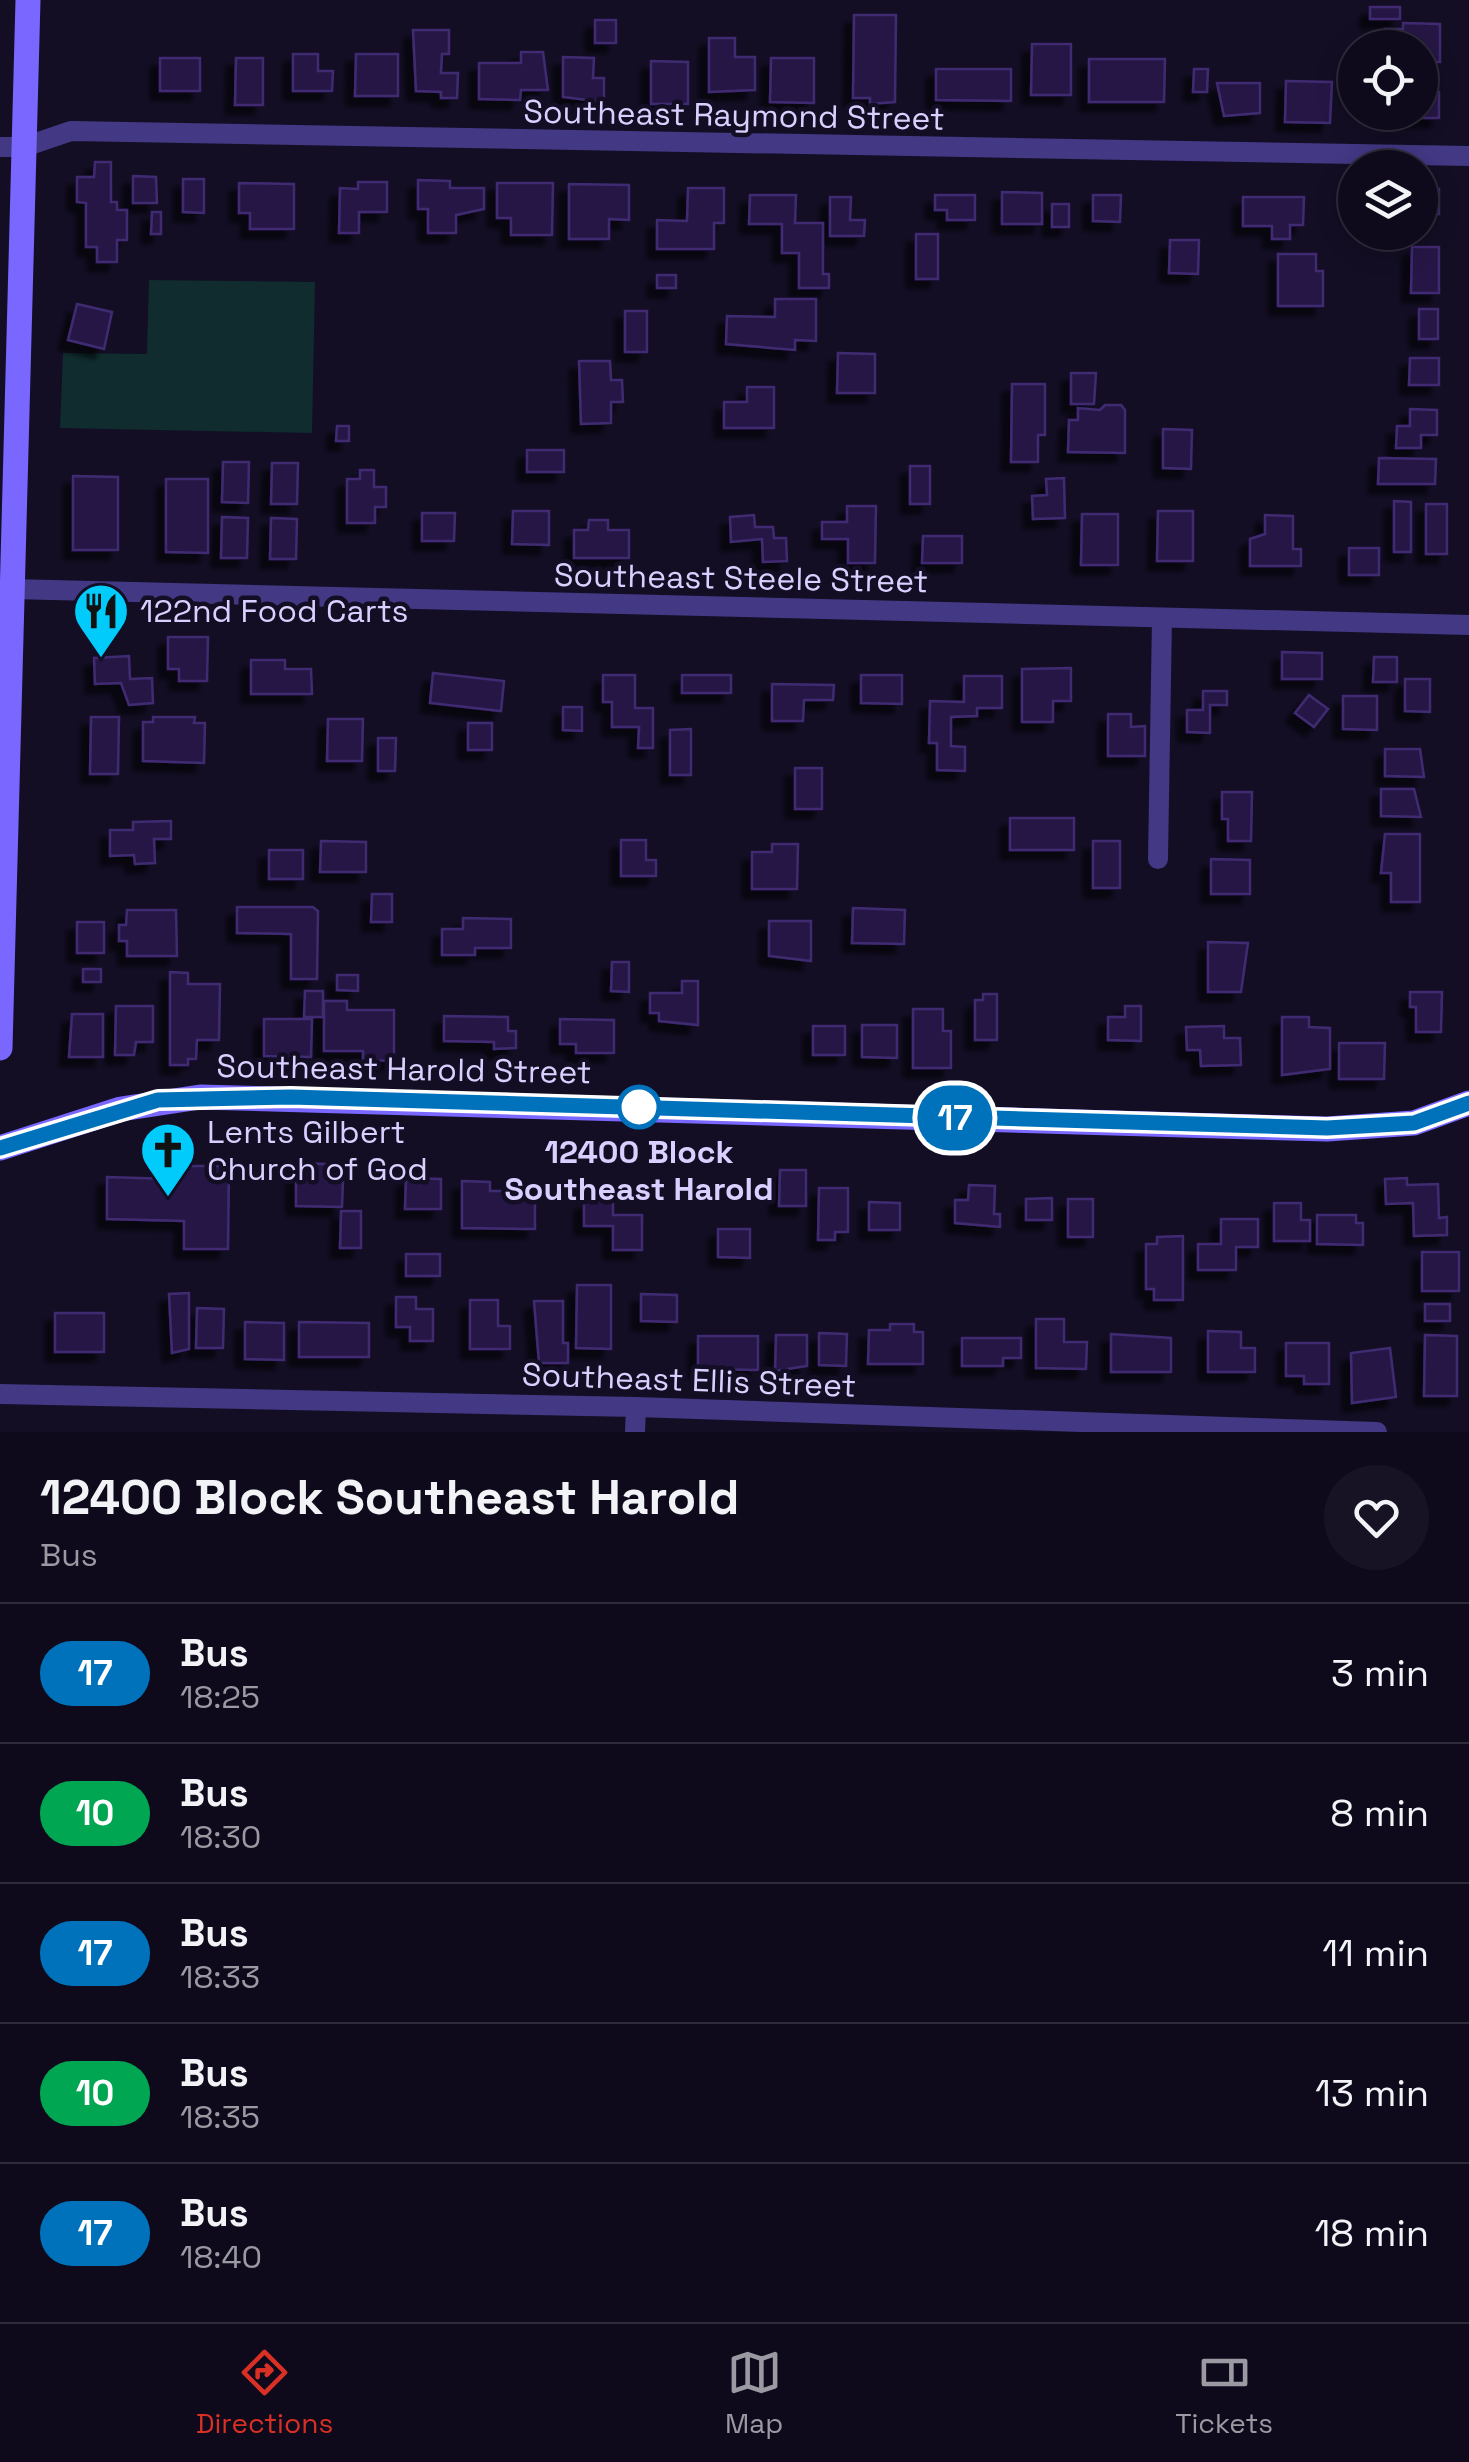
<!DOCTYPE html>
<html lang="en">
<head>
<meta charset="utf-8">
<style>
  :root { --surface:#0e0a1b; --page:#171324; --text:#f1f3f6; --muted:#9b9aa3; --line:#2e2b3a; --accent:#d93025 }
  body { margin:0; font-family:"Space Grotesk",sans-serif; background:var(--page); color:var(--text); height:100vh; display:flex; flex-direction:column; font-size:38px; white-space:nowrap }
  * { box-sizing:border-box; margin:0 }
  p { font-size:32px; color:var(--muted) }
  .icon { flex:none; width:55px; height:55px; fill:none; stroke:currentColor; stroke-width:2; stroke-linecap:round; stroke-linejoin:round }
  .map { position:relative; height:1432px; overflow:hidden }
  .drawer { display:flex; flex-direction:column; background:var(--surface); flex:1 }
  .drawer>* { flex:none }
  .badge { padding:0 20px; border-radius:32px; font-size:35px; line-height:65px }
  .buttons { position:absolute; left:1338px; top:30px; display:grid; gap:20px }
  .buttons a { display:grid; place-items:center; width:100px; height:100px; border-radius:50%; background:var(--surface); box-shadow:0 5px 25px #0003,0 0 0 2px var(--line); font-size:50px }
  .map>.badge { position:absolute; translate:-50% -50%; box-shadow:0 0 0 5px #fff }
  .round { display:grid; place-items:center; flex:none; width:105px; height:105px; border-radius:52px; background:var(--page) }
  .headline { display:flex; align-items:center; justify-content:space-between; height:170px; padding:0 40px }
  h1 { font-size:48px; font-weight:600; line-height:75px }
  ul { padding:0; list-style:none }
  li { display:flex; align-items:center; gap:30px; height:140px; padding:0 40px; border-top:2px solid var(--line) }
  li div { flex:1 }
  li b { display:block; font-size:38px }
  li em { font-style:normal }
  li .badge { min-width:110px; font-weight:700; text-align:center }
  .menu { display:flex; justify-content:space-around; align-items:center; height:140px; border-top:2px solid var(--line); background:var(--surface); font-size:28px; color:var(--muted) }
  .menu a { display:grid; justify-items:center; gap:5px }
  .menu .on { color:var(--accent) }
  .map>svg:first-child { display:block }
  .green { fill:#102c2e }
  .building { fill:#261945; stroke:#3f2b72; stroke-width:2.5; filter:url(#shadow) }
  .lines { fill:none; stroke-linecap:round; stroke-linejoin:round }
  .street { stroke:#423884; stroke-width:20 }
  .secondary { stroke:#7967ff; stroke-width:25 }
  .line-casing { stroke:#fff; stroke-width:22 }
  .line { stroke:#0072bc; stroke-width:15 }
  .stop-dot { fill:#fff; stroke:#0072bc; stroke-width:5 }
  .labels { text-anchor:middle; stroke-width:9; stroke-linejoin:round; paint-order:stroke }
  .street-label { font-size:32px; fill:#dad0ff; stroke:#130e24 }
  .poi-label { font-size:32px; fill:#dad0ff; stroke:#130e24; text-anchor:start }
  .stop-label { font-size:32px; font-weight:bold; fill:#dad0ff; stroke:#130e24 }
</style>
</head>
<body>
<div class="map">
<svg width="1469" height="1432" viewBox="0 0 1469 1432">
  <defs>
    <filter id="shadow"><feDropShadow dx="-9" dy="9" stdDeviation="2.5" flood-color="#0009"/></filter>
  </defs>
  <rect width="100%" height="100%" fill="#130e24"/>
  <polygon class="green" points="149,280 315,282 312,433 60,428 63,353 147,354"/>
  <g class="building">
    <rect x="1370" y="7" width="30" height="12"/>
    <polygon points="854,15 896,15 895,102 870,104 870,98 853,98"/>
    <rect x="595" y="20" width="21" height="23"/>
    <polygon points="1403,23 1440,24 1440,62 1420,62 1420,48 1385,48 1385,29 1403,29"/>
    <polygon points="413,30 449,30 449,54 442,54 441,73 458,73 457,98 441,98 441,92 416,91"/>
    <polygon points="709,38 735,38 735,57 755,57 755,90 709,92"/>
    <polygon points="1032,44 1071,44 1071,95 1031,95"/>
    <polygon points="521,52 543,52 548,90 521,90 520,100 479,99 479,63 521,63"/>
    <polygon points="293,54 318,54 318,71 333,71 332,91 293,91"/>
    <polygon points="356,54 398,54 398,96 355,96"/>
    <polygon points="563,57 594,58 593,78 604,78 604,102 563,97"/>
    <rect x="160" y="58" width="40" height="33"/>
    <polygon points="236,58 263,58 263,105 235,105"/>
    <polygon points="771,58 814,58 814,103 770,102"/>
    <polygon points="1089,59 1165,59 1164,102 1089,102"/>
    <polygon points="651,61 688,62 688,104 651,104"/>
    <polygon points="936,69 1011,69 1011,101 936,100"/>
    <polygon points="1194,69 1208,69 1207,92 1193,92"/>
    <polygon points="1286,81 1332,82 1330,123 1285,122"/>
    <polygon points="1217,83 1260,83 1260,113 1224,116"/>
    <polygon points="1420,92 1439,92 1439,118 1410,118 1410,112 1420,112"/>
    <polygon points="95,162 111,162 111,202 117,202 117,210 127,210 127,240 117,240 117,262 97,262 97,247 86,247 86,203 77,202 77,177 94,177"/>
    <polygon points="133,176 156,177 157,203 133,203"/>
    <polygon points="183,179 204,179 204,213 183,212"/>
    <polygon points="418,180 450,181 450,188 484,188 484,209 456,215 456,233 428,233 428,209 418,209"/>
    <polygon points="358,182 387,182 387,212 359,212 359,233 339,233 340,188 358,189"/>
    <polygon points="239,183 294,184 294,229 250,229 250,213 239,213"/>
    <polygon points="497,183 553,183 552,235 511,235 511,218 497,218"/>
    <polygon points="569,184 629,185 629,220 609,219 609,239 569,239"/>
    <polygon points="688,188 724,188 724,223 714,223 714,249 657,249 657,220 687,221"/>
    <polygon points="1420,188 1439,189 1439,214 1420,214"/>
    <polygon points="1002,192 1042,193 1042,224 1002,224"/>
    <polygon points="750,195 796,195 795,223 823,223 823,274 829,274 829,288 799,288 799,253 782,253 782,224 749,224"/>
    <polygon points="935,195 975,195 975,220 947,220 947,210 935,210"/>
    <polygon points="1093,195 1121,195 1120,222 1093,221"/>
    <polygon points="830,197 851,197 850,220 865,220 864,236 830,236"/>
    <polygon points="1243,197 1304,197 1303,225 1290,225 1290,239 1272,239 1272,226 1243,226"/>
    <rect x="1052" y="204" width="17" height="23"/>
    <polygon points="152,212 161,212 161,234 151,234"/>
    <rect x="916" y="234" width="22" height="45"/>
    <polygon points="1170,240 1199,240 1198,274 1169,273"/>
    <polygon points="1412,247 1439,247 1439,293 1411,293"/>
    <polygon points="1278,254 1316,254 1316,271 1323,271 1323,306 1278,306"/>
    <rect x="657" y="275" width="19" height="13"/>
    <polygon points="775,299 816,299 816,341 795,340 795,350 726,344 727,316 775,317"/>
    <polygon points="77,304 112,312 104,349 68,340"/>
    <rect x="1419" y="309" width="19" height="30"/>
    <rect x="625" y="311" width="22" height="41"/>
    <polygon points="838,353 875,354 875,393 837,393"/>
    <polygon points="1410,358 1439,358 1439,385 1409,385"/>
    <polygon points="579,361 610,361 611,380 622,380 623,402 611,402 611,423 581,424"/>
    <polygon points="1071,373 1096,373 1094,404 1071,404"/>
    <polygon points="1012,384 1045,384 1045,435 1038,435 1038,462 1011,462"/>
    <polygon points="747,387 774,387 774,428 724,428 724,402 747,402"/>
    <polygon points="1105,405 1121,405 1125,410 1125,453 1068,452 1069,420 1078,420 1078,408 1100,410"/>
    <polygon points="1410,409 1437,410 1437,435 1421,435 1421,448 1396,448 1397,426 1410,426"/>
    <polygon points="337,426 349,426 349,441 336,441"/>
    <polygon points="1163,429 1192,430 1191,469 1163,468"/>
    <rect x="527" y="450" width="37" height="22"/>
    <polygon points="1379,458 1436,459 1435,484 1378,484"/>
    <polygon points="223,462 249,462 248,503 222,502"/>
    <polygon points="272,463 298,463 297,504 271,504"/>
    <rect x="910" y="466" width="20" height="38"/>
    <polygon points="360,470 374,470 374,487 386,487 386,507 375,507 375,523 347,523 347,479 360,479"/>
    <polygon points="73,476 118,477 118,550 73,550"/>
    <polygon points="1064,478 1065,518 1033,519 1032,496 1047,495 1046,479"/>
    <polygon points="166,479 208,479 208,553 166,552"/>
    <polygon points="1394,501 1411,502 1411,552 1394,552"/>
    <rect x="1426" y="504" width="21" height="50"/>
    <polygon points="847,506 876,506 875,563 848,563 848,539 822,539 822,522 847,522"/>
    <polygon points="513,511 549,511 549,545 512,544"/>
    <polygon points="1158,511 1193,511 1193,561 1157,561"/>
    <polygon points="422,513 455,513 454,541 422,541"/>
    <polygon points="1082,514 1118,514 1118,565 1081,565"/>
    <polygon points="754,515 755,527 773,527 774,538 786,538 787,561 763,562 762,539 731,542 730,517"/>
    <polygon points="1265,515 1293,516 1293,549 1301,549 1301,566 1250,566 1250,539 1265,534"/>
    <polygon points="222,517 248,518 247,558 221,558"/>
    <polygon points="271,518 297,519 296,559 270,559"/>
    <polygon points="589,520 608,520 608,530 629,530 629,558 574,558 574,530 588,530"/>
    <polygon points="923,536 962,536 962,563 922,563"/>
    <rect x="1349" y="548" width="30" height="27"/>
    <polygon points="168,637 208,637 207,681 179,681 179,669 168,669"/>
    <polygon points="1282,652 1322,653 1322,679 1282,679"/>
    <polygon points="129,656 130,679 152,678 153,703 129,705 121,683 95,684 94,658"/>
    <polygon points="1374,657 1397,657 1397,682 1373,682"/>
    <polygon points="251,660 285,660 285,669 311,669 312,694 251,694"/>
    <polygon points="1071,668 1071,701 1053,701 1053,722 1022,722 1022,669"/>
    <polygon points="433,673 504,681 501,711 430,703"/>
    <polygon points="603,675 635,675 635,708 653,708 653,748 638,748 639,727 612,727 612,702 603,702"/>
    <rect x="682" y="675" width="49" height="18"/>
    <polygon points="861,675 902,675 902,704 861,703"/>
    <polygon points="964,676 1002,676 1002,708 977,708 977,716 951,717 951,746 965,747 965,771 937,770 937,743 929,743 930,701 964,702"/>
    <polygon points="1405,679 1430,679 1430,712 1405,711"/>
    <polygon points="772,684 834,685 833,700 804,700 803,721 772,721"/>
    <polygon points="1203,691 1227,691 1227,705 1210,705 1210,733 1187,732 1187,710 1203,710"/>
    <polygon points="1309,695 1328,709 1314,727 1295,713"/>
    <polygon points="1343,696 1377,696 1377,730 1343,729"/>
    <polygon points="563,707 582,707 582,731 563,730"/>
    <polygon points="1108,714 1131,714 1131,727 1145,726 1145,756 1108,756"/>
    <polygon points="91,717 119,717 118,774 90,774"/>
    <polygon points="153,717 195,717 194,723 205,723 204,763 143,761 143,722 153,722"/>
    <polygon points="328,719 363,719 362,761 327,761"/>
    <rect x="468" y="723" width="24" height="27"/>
    <polygon points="691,729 691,775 670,775 670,730"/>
    <polygon points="378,738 396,738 395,771 378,771"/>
    <polygon points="1385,749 1420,749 1424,777 1385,776"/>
    <rect x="795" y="768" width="27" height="41"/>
    <polygon points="1381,789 1414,789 1421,817 1381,816"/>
    <polygon points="1222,792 1252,792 1251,841 1228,841 1228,819 1222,819"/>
    <rect x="1010" y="818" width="64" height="32"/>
    <polygon points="171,821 171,839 154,839 155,863 135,864 134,855 110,856 110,830 133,830 133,822"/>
    <polygon points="1385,834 1420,834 1420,902 1391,902 1391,873 1381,873"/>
    <polygon points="621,840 646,840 646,860 656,860 656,876 621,876"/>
    <polygon points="321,841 366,842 366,872 320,872"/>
    <rect x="1093" y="841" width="27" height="47"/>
    <polygon points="772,844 798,844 797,889 752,889 752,852 772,852"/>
    <rect x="269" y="850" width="34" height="29"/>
    <polygon points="1211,859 1250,860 1250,894 1211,894"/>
    <polygon points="372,894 392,894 392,922 371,922"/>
    <polygon points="237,907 313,907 318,911 317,979 291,979 291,934 237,933"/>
    <polygon points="853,908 905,910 904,944 852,943"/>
    <polygon points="127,910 176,910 177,956 127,956 127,941 119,941 119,925 126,925"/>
    <polygon points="463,918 511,919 511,948 475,948 475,955 442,955 442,929 463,929"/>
    <polygon points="769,921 811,921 811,961 769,956"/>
    <rect x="77" y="922" width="27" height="31"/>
    <polygon points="1208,942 1248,943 1241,992 1208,992"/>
    <polygon points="612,962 629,962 629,992 611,991"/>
    <rect x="83" y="969" width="18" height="13"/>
    <polygon points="170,972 188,973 188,984 220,984 219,1040 197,1040 196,1059 188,1059 188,1065 170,1065"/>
    <polygon points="337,975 358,975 358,991 337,990"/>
    <polygon points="682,981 698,981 698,1025 659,1021 659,1013 650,1013 650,993 682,993"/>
    <polygon points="305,991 323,991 323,1017 304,1017"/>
    <polygon points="1410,992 1442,992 1441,1032 1416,1032 1416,1007 1410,1007"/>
    <polygon points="983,994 997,994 997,1040 975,1040 975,1000 983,1000"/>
    <polygon points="324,1001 347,1001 347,1010 394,1010 394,1061 363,1060 363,1051 324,1051"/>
    <polygon points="116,1006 153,1006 153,1042 136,1042 134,1055 115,1055"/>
    <polygon points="1125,1006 1141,1006 1141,1041 1108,1040 1108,1017 1125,1017"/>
    <polygon points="913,1009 943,1009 943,1031 951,1031 951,1068 913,1068"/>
    <polygon points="72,1014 103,1014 103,1057 69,1057"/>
    <polygon points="444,1016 508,1017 508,1031 516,1031 516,1048 494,1049 494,1042 444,1041"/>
    <polygon points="1282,1017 1309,1017 1309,1027 1330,1028 1330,1069 1282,1075"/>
    <polygon points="264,1019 312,1019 311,1057 264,1056"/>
    <polygon points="560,1019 614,1020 614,1053 576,1053 576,1044 560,1044"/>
    <polygon points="862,1025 897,1025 897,1058 862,1057"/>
    <rect x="813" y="1026" width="32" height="29"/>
    <polygon points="1224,1026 1224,1038 1240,1038 1241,1065 1201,1066 1200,1050 1187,1050 1186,1027"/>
    <polygon points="1339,1043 1385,1043 1384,1079 1339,1079"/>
    <polygon points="296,1163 325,1164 327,1181 343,1181 342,1207 296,1206"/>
    <polygon points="172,1166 229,1166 228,1249 184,1249 184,1221 107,1219 107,1177 172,1179"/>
    <polygon points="780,1170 806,1170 806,1206 779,1206"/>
    <polygon points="406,1178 441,1179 441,1209 405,1209"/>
    <polygon points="1407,1178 1407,1185 1438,1184 1439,1218 1447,1217 1447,1235 1414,1236 1413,1203 1386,1204 1385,1179"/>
    <polygon points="462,1181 490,1182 490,1191 535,1191 535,1229 462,1228"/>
    <polygon points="969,1185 995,1186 994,1214 1000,1214 1000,1227 955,1223 955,1200 968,1200"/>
    <polygon points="819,1188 848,1188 848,1232 835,1232 835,1240 818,1240"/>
    <polygon points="1052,1198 1052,1220 1026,1220 1026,1199"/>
    <rect x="1068" y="1199" width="25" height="38"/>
    <polygon points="584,1201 613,1202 613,1215 642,1215 642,1250 613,1250 613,1226 584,1226"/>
    <polygon points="869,1202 900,1203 900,1230 869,1230"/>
    <polygon points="1274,1203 1301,1203 1301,1220 1310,1220 1310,1241 1274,1241"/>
    <polygon points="341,1211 361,1211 361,1248 340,1248"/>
    <polygon points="1317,1215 1356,1215 1356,1223 1363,1223 1363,1245 1317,1244"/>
    <polygon points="1221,1219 1258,1219 1258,1247 1236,1247 1236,1270 1198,1270 1198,1244 1221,1244"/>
    <polygon points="718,1229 750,1229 750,1258 718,1257"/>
    <polygon points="1183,1236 1183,1300 1154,1300 1154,1289 1146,1289 1146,1244 1157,1244 1157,1237"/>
    <rect x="1422" y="1252" width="37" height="39"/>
    <rect x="406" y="1254" width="34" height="22"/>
    <polygon points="577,1285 611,1285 611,1349 576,1348"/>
    <polygon points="189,1293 189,1349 172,1353 169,1294"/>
    <polygon points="641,1294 677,1295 677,1322 641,1321"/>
    <polygon points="396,1297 416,1297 416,1309 433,1309 433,1341 410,1341 410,1327 396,1327"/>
    <polygon points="470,1300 498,1300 498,1326 510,1326 510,1349 470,1349"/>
    <polygon points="534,1301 563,1301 563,1343 568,1343 568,1363 539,1363"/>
    <rect x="1425" y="1304" width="25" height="17"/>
    <polygon points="197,1308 224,1309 223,1348 196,1348"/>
    <rect x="55" y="1313" width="49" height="39"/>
    <polygon points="1036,1319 1064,1319 1064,1342 1087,1342 1086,1369 1036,1368"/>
    <polygon points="245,1322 284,1323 284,1360 245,1359"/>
    <polygon points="299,1322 369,1323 369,1357 299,1357"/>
    <polygon points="890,1324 914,1324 914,1332 923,1332 923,1364 868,1364 869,1330 890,1330"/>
    <polygon points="1208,1331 1241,1332 1241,1348 1255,1348 1255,1372 1208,1372"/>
    <polygon points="819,1333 847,1334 846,1366 819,1365"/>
    <polygon points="1111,1334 1171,1338 1171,1372 1111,1372"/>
    <polygon points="776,1335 807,1335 807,1366 775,1371"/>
    <polygon points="1425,1335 1457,1336 1457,1396 1424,1396"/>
    <polygon points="698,1336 758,1336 758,1370 698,1369"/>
    <polygon points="962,1338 1021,1338 1021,1358 1003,1358 1003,1366 962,1366"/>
    <polygon points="1286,1343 1329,1343 1329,1384 1304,1384 1304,1376 1286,1376"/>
    <polygon points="1390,1348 1396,1397 1352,1403 1351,1353"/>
  </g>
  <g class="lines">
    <g class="street">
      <polyline points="0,147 24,147 71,131 1469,156"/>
      <polyline points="11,589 1469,625"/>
      <polyline points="1158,859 1162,618"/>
      <polyline points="0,1394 636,1407 1377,1432"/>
      <polyline points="635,1432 636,1407"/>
    </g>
    <g class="secondary">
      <polyline points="0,1048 28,0"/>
      <polyline points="0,1148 121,1109 200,1097 1327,1129 1414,1123 1469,1103"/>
    </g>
  </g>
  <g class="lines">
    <g class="line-casing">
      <polyline id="line" points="0,1148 158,1100 291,1097 1327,1128 1414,1123 1469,1103"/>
    </g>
    <use href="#line" class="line"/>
  </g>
  <defs>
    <g id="restaurant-pin" transform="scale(2.875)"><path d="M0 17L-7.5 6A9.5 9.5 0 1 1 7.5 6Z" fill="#00cbfb" stroke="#130e24"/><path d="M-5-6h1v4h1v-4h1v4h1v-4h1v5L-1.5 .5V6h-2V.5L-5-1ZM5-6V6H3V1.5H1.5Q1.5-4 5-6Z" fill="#111"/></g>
    <g id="church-pin" transform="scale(2.875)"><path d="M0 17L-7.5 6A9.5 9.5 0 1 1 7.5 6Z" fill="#00cbfb" stroke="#130e24"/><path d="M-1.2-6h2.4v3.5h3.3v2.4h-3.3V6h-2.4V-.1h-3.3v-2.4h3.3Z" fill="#111"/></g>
  </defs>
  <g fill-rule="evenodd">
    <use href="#restaurant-pin" x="101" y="611"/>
    <use href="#church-pin" x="168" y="1150"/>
  </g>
  <circle class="stop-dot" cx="639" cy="1107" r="20"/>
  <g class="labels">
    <g class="street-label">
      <text transform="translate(734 115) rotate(1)" y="11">Southeast Raymond Street</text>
      <text transform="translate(741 578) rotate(1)" y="11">Southeast Steele Street</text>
      <text transform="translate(404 1069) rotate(1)" y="11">Southeast Harold Street</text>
      <text transform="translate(689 1380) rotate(2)" y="11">Southeast Ellis Street</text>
    </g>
    <g class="poi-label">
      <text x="140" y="622">122nd Food Carts</text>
      <text x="207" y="1143">Lents Gilbert<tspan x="207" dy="37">Church of God</tspan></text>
    </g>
    <g class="stop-label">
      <text x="639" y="1163">12400 Block<tspan x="639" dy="37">Southeast Harold</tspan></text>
    </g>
  </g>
</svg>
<div class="buttons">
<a><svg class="icon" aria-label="locate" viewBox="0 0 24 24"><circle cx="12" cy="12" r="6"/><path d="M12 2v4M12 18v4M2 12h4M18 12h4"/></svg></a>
<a><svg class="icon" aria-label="layers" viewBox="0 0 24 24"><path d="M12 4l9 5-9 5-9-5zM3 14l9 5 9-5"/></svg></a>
</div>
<b class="badge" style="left:955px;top:1118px;background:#0072bc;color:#fff">17</b>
</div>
<section class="drawer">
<div class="headline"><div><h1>12400 Block Southeast Harold</h1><p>Bus</p></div><a class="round"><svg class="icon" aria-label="heart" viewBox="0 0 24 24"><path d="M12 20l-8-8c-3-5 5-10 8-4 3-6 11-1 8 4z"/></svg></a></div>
<ul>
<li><span class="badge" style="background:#0072bc;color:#fff">17</span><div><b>Bus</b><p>18:25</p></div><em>3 min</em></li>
<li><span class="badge" style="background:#00a651;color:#fff">10</span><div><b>Bus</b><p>18:30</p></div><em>8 min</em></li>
<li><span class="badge" style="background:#0072bc;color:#fff">17</span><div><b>Bus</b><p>18:33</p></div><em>11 min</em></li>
<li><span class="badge" style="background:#00a651;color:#fff">10</span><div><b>Bus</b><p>18:35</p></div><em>13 min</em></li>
<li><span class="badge" style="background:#0072bc;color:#fff">17</span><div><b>Bus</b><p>18:40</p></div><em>18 min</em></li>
</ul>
</section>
<nav class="menu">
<a class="on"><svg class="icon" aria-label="directions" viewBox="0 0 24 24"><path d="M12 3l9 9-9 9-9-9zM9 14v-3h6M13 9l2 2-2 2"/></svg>Directions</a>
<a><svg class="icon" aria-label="map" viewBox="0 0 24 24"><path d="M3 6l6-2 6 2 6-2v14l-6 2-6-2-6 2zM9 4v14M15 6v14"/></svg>Map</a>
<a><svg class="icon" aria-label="tickets" viewBox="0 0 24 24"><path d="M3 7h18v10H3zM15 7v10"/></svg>Tickets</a>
</nav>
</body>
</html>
